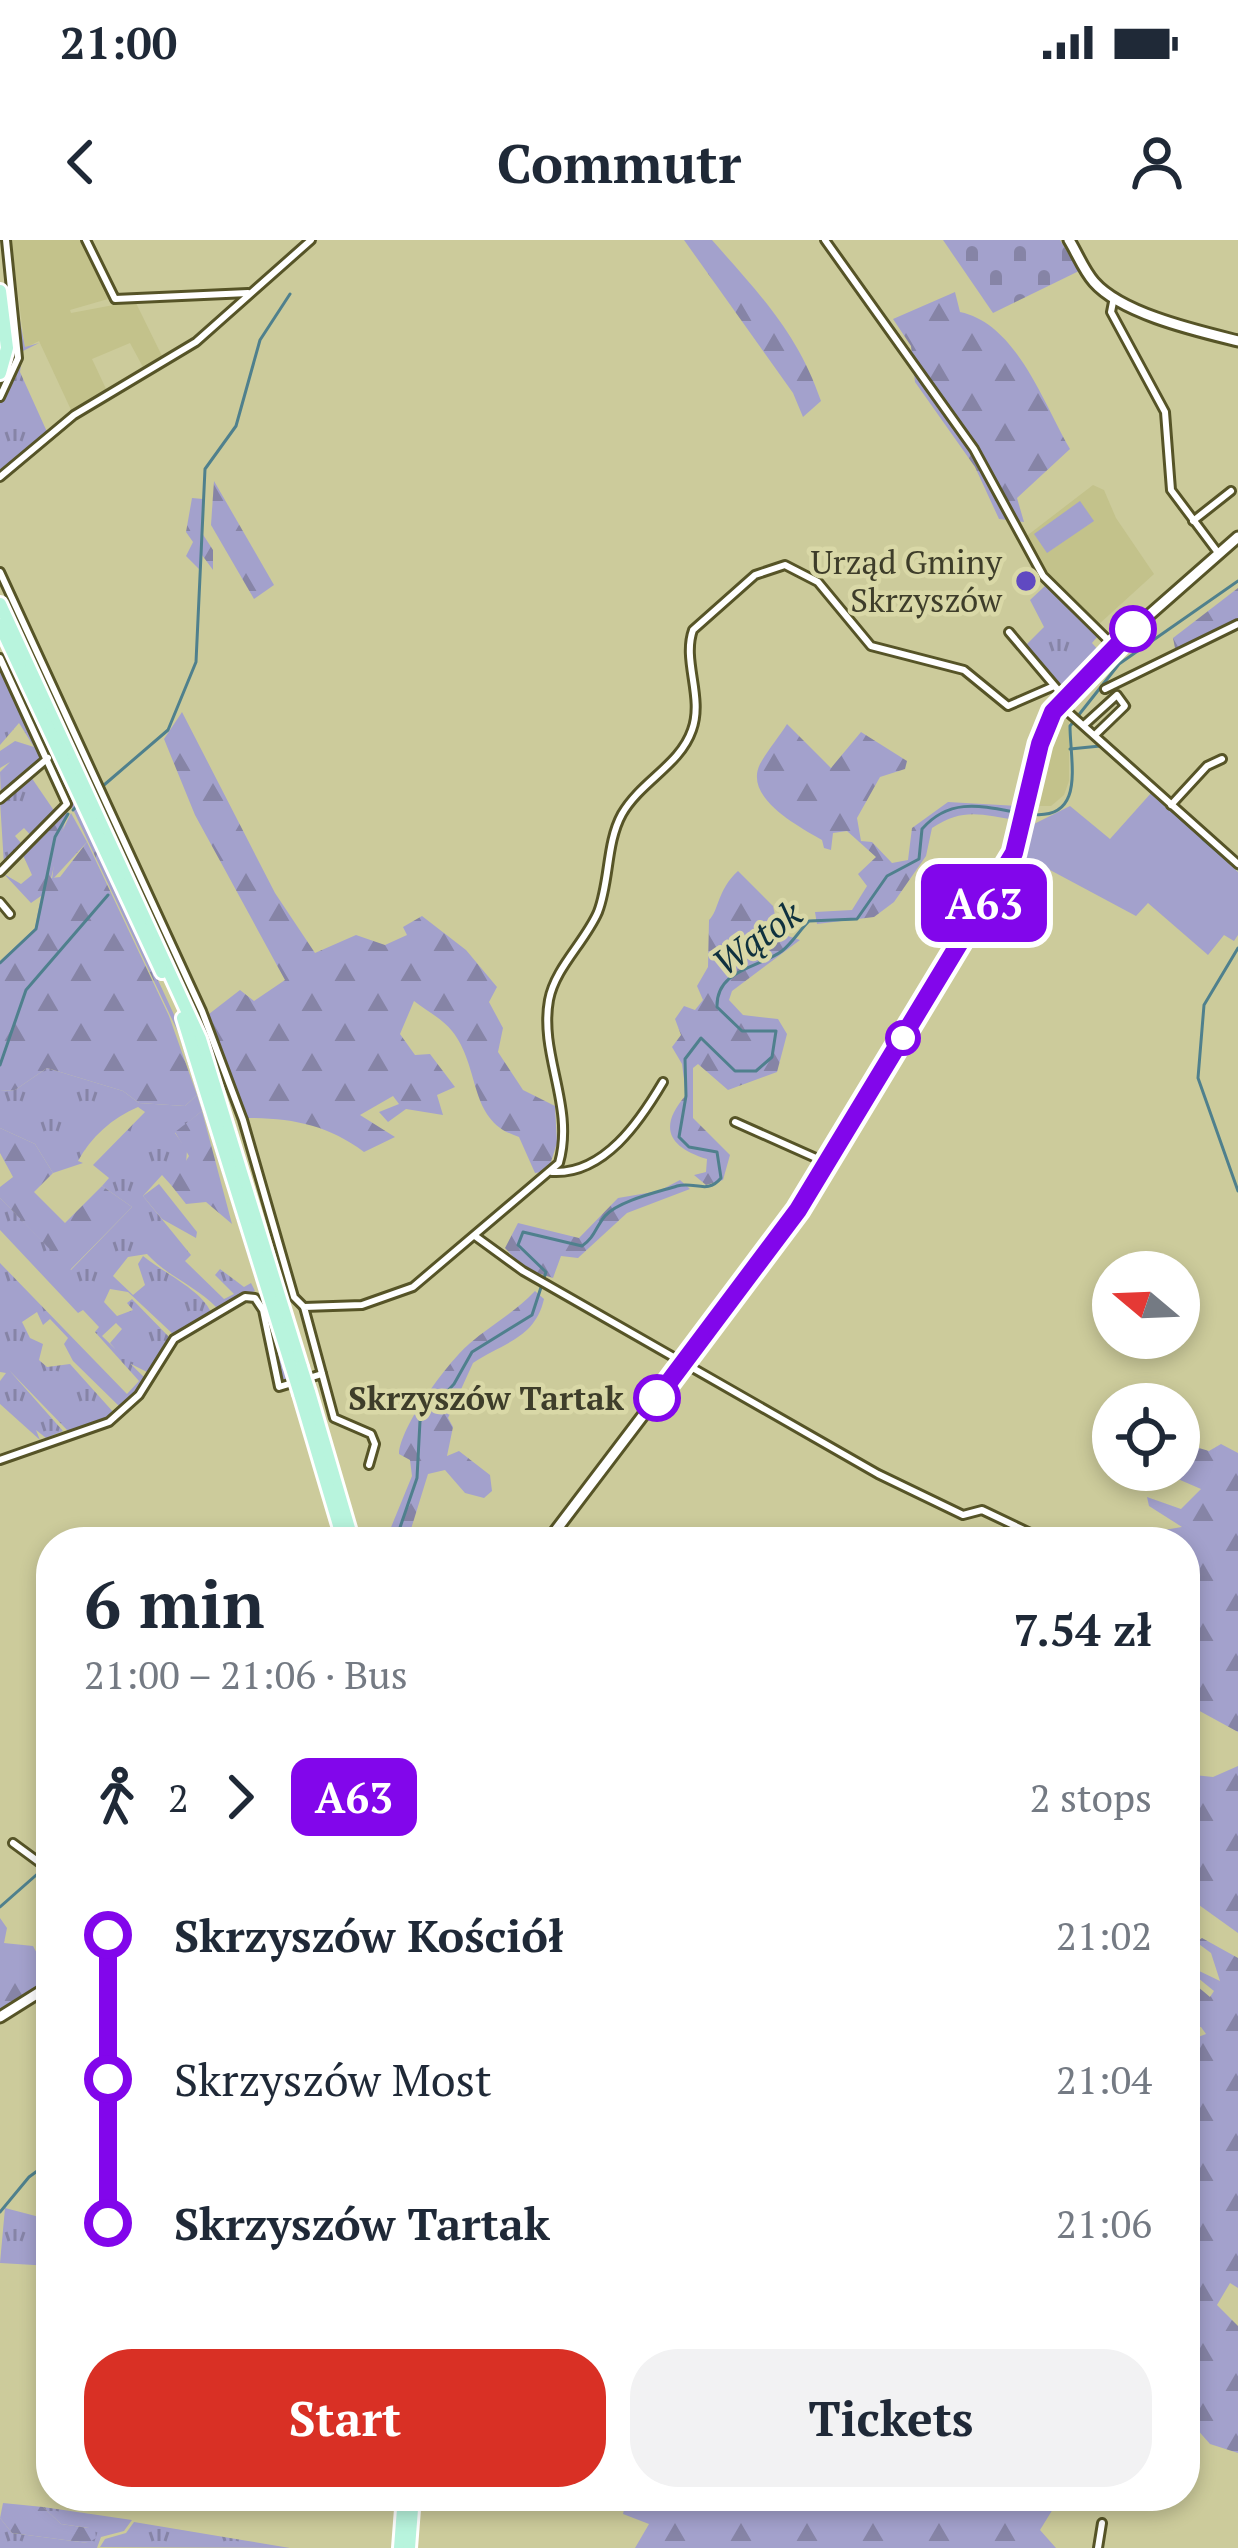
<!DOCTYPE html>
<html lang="en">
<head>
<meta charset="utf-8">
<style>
  :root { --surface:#fff; --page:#f2f2f3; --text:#1f2937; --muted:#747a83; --accent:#d93025 }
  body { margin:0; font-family:"PT Serif",serif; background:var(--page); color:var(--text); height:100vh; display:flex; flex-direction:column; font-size:45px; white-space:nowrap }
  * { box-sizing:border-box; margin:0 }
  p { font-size:39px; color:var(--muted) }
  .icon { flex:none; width:66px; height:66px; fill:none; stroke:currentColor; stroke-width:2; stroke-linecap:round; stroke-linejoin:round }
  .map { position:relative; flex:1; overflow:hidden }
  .details { position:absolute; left:36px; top:1287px; width:1164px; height:984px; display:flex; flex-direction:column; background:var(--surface); border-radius:48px; box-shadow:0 6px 18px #0003 }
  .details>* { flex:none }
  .badge { padding:0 24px; border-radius:18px; font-size:42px; line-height:78px }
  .needle { width:78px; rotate:289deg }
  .controls { position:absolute; left:1092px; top:1011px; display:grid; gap:24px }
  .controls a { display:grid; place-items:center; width:108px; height:108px; border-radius:50%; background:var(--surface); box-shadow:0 6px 18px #0003; font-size:60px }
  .map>.badge { position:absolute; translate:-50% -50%; box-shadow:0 0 0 6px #fff }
  .legs { display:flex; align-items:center; gap:18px; height:132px; padding:0 48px; font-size:39px }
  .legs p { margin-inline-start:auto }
  .summary { display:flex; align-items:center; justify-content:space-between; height:204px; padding:0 48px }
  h1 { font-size:66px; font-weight:800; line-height:90px }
  .button { display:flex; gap:24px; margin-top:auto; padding:24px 48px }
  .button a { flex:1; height:138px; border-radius:48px; background:var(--accent); color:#fff; font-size:48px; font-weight:800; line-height:138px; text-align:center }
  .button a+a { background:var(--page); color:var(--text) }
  ul { padding:0 48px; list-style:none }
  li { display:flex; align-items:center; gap:42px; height:144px; font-size:45px }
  li i { display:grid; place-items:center; width:18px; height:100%; margin:0 15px; background:currentColor }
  li i::after { content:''; width:30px; height:30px; margin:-15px; border:9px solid; border-radius:50%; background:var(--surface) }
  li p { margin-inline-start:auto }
  li:first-child i { background:linear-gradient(#0000 50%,currentColor 0) }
  li:last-child i { background:linear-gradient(currentColor 50%,#0000 0) }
  .status { display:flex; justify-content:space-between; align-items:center; height:84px; padding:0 60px; background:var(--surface); direction:ltr }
  .status svg { height:33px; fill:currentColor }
  header { display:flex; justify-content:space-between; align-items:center; height:156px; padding:0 48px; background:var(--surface); font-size:54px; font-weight:800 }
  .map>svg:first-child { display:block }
  .built { fill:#c3c28b }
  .grass { fill:url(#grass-tufts) }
  .forest { fill:url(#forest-firs) }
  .cemetery { fill:url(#cemetery-stones) }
  .pitch { fill:#a3a1cc }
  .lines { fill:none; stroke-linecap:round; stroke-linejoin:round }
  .stream { stroke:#4f808d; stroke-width:3 }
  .minor-casing { stroke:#565427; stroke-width:12 }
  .tertiary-casing { stroke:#565427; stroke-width:15 }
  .primary-casing { stroke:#fff; stroke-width:18 }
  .minor { stroke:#fff; stroke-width:6 }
  .tertiary { stroke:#fff; stroke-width:9 }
  .primary { stroke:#b8f4dd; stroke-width:12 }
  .primary-bridge-casing { stroke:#fff; stroke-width:18; stroke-linecap:butt }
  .primary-bridge { stroke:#b8f4dd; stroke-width:12 }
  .line-1-casing { stroke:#fff; stroke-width:27 }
  .line-1 { stroke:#8206eb; stroke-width:18 }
  .poi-dot { fill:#6049c1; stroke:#d9d8a7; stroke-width:4.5 }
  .stop-1-dot { fill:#fff; stroke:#8206eb; stroke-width:6 }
  .labels { text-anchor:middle; stroke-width:9; stroke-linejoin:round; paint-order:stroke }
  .poi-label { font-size:33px; fill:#3e3d2a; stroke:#d9d8a7; text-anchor:end }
  .stop-label { font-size:33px; font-weight:bold; fill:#3e3d2a; stroke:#d9d8a7; text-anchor:end }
  .water-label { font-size:36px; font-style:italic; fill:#0f313e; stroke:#d9d8a7 }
</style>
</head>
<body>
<div class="status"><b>21:00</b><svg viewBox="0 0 49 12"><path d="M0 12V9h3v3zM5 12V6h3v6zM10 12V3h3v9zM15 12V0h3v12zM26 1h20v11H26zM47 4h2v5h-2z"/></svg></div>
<header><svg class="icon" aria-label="back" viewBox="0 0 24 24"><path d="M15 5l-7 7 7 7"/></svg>Commutr<svg class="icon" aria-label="person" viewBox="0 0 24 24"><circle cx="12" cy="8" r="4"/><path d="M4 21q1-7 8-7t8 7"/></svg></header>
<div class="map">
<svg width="1238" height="2308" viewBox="0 0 1238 2308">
  <defs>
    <pattern id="grass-tufts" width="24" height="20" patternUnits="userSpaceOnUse" patternTransform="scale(3)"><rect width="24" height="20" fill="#a3a1cc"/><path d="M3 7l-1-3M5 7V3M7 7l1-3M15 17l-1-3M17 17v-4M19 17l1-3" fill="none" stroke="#8684a6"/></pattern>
    <pattern id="forest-firs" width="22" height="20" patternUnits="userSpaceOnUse" patternTransform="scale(3)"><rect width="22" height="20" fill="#a3a1cc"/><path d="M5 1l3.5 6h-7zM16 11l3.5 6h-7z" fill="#8684a6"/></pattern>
    <pattern id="cemetery-stones" width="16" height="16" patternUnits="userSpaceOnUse" patternTransform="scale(3)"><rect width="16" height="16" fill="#a3a1cc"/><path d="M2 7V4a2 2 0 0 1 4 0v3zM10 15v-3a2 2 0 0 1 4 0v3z" fill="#8684a6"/></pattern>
  </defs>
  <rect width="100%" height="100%" fill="#cccb9b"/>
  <g class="built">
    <polygon points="11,0 85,0 108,59 70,70 71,73 135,61 163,118 144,129 130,103 92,119 107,151 72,172 39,101 25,108"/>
    <polygon points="1093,245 1104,250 1116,278 1154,334 1098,385 1057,346 1024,298"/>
    <polygon points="1061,474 1069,478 1069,541 1064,555 1051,566 1037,566 1048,492"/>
  </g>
  <g class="grass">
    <polygon points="13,44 25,107 39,103 23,111 20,132 48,194 0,234 0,160 16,137 21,116"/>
    <polygon points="1046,345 1099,395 1092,403 1100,412 1062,448 1025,406 1044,387 1030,360"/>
    <polygon points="0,398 188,805 291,1142 279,1140 263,1064 178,792 10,436"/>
    <polygon points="0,420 44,516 1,556 0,532 10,522 0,528 0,511 15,501 34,507 19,483 0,505"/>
    <polygon points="29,534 57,575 34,599 24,588 15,596 21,603 30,602 4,625 0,561"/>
    <polygon points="71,573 87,602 52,640 56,604"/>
    <path d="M47,828L123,851L139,863L185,866L197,855L202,871L175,893L187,910L186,924L171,945L162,935L143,956L191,1015L185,1021L224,1059L234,1054L215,1035L220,1029L244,1047L251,1043L255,1051L217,1068C195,1045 168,1037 147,1014L128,1017L113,1036L133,1055L145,1045L138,1024L143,1016C165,1034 200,1049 211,1072L175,1096L128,1052L110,1049L104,1062L117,1076L133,1070L127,1063L132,1059L171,1099L151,1134L127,1122L110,1103L122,1089L116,1083L102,1096L145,1138L122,1169L73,1121L64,1104L68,1098L50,1079L43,1085L37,1072L22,1082L30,1098L43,1104L39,1120L47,1127L70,1124L115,1174L69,1192L9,1130L63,1191L46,1198L36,1190L40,1200L0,1164V1141L6,1133L0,1132V1023L127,1154L139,1141L95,1092L99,1087L83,1070L78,1073L0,990V958L71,1030L132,967L102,946L109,938L93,925L145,872L138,867C112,878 91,897 78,921L83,923L53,933L35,904L0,888V851L15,850Z"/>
    <polygon points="5,1968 51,1980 51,2026 0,2023"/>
    <polygon points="43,2267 132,2280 124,2291 101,2297 97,2308 0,2308 0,2278 12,2293 88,2303 89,2288 61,2284"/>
    <polygon points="134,2282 290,2308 100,2307 105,2299 126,2293"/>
  </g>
  <g class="forest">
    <path d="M684,0H712C759,54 797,91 821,161L803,177L793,153Z"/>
    <path d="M955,52L960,72C1017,84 1043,163 1070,209L1017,258L1024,282L999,279L975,227L915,142L911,106L893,79Z"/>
    <polygon points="214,241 274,345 254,359 211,285"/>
    <polygon points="192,258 203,259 202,293 213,310 213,330 202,315 201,331 186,316 193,302 186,292"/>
    <polygon points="1238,348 1238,379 1177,418 1173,398"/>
    <path d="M182,472L275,653L315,713L356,695L385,705L407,695L403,687L422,676L466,710L497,747L489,762L503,788L498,812L523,850L555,866L557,903L548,931L535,933L519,897C467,881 482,829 452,791C443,779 425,770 414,761L400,794L415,815L430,814L455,847L437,855L443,875L406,869L388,882L379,872L399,864L393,856L360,875L395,897L364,912C328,885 292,878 246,878L209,774L240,750L254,761L285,740L195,575L164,499Z"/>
    <path d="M787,484L831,528L861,492L907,521L905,529L880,537L857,578L861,601L872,602L892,623L908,620L912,588L948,562L1020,566L1018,580C983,576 965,566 932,588L926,616L894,662L874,677L817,684L815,672L852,670L867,646L858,634L876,617L847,591L833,593L831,610L824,608L822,600C800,587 743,558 760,524C767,511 779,497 787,484Z"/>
    <polygon points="68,569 51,638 60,637 87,602 169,776 197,855 185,866 139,863 123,851 47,828 15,850 0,851 0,721 35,688 41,656 31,663 4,634 21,644 32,635 22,613"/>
    <path d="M738,631L773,666L779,693L800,700L732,751L729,760L743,775L778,779L787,794L777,832L728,850L698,824L693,828V878L730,915L723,940L706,945L694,935L706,932L707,919C668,907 658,887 686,855L682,824L672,807L681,795L675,779L684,766L695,770L703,760L697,746L708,727L709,680C719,671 717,650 738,631Z"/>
    <polygon points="202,871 232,984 206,962 186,964 171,945 189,916 175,892"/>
    <polygon points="0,888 35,904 53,933 34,952 65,983 102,946 132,967 70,1030 0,958 0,947 13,937 0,913"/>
    <polygon points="680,940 690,949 627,973 578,1018 561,1016 553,1038 525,1029 505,1008 518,983 579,998 618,958 659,951"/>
    <polygon points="159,944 197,992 196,998 162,979 143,956"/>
    <path d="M535,1051L544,1059C535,1099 502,1103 473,1123L448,1178L453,1187L447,1216L459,1211L490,1235L492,1251L484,1258L465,1253L445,1230L428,1234L407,1302H385L412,1236L410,1220L399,1214C400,1187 447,1123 469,1104C491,1085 513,1074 535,1051Z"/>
    <polygon points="1182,1203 1209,1211 1221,1204 1238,1213 1238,1492 1185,1463 1185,1302 1147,1302 1164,1290 1182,1287 1149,1266 1147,1257 1181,1269 1201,1249 1157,1230 1179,1230"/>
    <polygon points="1238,1526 1238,1693 1185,1655 1185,1534 1213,1537"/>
    <polygon points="0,1678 7,1688 4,1703 33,1706 51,1739 0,1772"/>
    <polygon points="1202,1698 1238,1718 1238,2048 1230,2043 1217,2065 1238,2086 1238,2213 1210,2204 1195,2187 1185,2187 1185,1802 1206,1794 1201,1787 1187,1786 1195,1772 1185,1763 1185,1736 1210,1757 1214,1751 1198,1738 1195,1729 1220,1741 1211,1713 1196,1702"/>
    <polygon points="652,2256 1061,2256 1040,2290 1056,2308 635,2308 649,2284 623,2274 625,2265 652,2264"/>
    <polygon points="3,2263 43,2267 61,2284 95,2289 96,2298 88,2303 12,2293 0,2278"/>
  </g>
  <polygon class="cemetery" points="943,0 1060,0 1079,31 993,73"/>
  <g class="pitch">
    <polygon points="1080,261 1094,281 1047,313 1034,294"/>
    <polygon points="1152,552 1238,632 1238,695 1234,701 1224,695 1208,715 1148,663 1136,676 1022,615 1034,584 1070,566 1110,599"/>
  </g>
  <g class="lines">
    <g class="stream">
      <polyline points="1070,509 1100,506 1152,552"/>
      <polyline points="104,545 168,490 196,422 205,229 236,186 260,100 290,54"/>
      <polyline points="1158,558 1197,593"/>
      <polyline points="73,570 76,567"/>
      <path d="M1029,574C1087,582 1070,522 1070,486L1119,424L1238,341"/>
      <polyline points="1203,599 1238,629"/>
      <polyline points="1238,708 1204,765 1198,838 1238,951"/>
      <polyline points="0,723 36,689 55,597 68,574"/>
      <polyline points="0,825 26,750 108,655"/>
      <path d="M395,1302L417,1238L420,1181L454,1144L472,1112L532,1075L546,1032L518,1005L523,992L582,1006C595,997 595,988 605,976C618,961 658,952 677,946C695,941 707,955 721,938L717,912L689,907L679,897L686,856L685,819L701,798L735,831H756L772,817L776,791H742L717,767C716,729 759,728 782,711C793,702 799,691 809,681L857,679L887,636L919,619L922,589C950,557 982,566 1019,573"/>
      <polyline points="0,1667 51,1622"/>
      <polyline points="0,1972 29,1937 51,1921"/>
    </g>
    <g class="minor-casing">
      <g id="minor">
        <polyline points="86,0 115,59 248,53"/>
        <polyline points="825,0 974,209 1043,336 1114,406"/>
        <polyline points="1114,57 1111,72 1165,172 1171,250 1219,314"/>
        <polyline points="0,157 18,118 6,0"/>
        <polyline points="0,237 74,175 196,102 311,0"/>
        <polyline points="1193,281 1231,251"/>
        <polyline points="0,332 202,771 243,880 294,1057 304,1067"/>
        <polyline points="1009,392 1064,457"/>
        <polyline points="0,418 67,564 0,632"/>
        <polyline points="1105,449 1238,384"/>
        <polyline points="1059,464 1238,624"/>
        <polyline points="1084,485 1117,455 1125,466 1095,495"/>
        <polyline points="0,559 48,518"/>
        <polyline points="1171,565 1207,526 1222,519"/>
        <polyline points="0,662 10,674"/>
        <polyline points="735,882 827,923"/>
        <path d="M552,932C604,935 640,881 663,842"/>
        <polyline points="475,996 523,1031 878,1234 963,1275 982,1270 1049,1302"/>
        <polyline points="0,1220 109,1182 139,1155 174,1099 245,1057 255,1058 263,1070 279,1147 322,1134"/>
        <path d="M369,1225L375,1204L371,1194L334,1178L304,1067L362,1065L413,1047L559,923C575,866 539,815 549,760C555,728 585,702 598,672C610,641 606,603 622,574C641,541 680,525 692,490C704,457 682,421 693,390L755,335L785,325L818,342L871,406L964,430L1008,466L1054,446"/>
        <polyline points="13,1603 51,1631"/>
        <polyline points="1098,2308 1102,2283"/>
      </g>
    </g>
    <g class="tertiary-casing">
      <g id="tertiary">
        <path d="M1069,0C1077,13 1084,31 1094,42C1122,74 1198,91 1238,101"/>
        <polyline points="547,1302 798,971 1014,613 1041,498 1059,464 1114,406 1238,297"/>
        <polyline points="0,1777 51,1745"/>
      </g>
    </g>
    <g class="primary-casing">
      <g id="primary">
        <polyline points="0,51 7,108 0,133"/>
        <polyline points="0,364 200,799 301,1127"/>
        <polyline points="0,385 162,732"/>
        <polyline points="183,778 291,1125"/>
        <polyline points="309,1152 353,1302"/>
        <polyline points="300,1154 344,1302"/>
        <polyline points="400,2308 404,2256"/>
        <polyline points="409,2308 413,2256"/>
      </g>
    </g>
    <use href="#minor" class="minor"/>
    <use href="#tertiary" class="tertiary"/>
    <use href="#primary" class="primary"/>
    <g class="primary-bridge-casing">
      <g id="primary-bridge">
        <polyline points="291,1125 300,1154"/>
        <polyline points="301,1127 309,1152"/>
      </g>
    </g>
    <use href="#primary-bridge" class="primary-bridge"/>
  </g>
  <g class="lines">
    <g class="line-1-casing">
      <polyline id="line-1" points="657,1158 798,970 1014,613 1040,504 1053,472 1133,389"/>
    </g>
    <use href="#line-1" class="line-1"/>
  </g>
  <circle class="poi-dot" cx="1026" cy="341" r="12"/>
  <g class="stop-1-dot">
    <circle cx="1133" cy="389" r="21"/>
    <circle cx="903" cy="798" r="15"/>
    <circle cx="657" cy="1158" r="21"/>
  </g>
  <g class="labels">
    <g class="poi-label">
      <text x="1002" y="334">Urząd Gminy<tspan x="1002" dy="38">Skrzyszów</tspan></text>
    </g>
    <g class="stop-label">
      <text x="624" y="1170">Skrzyszów Tartak</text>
    </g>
    <g class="water-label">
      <text transform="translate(757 698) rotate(-36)" y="13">Wątok</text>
    </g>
  </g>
</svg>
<div class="controls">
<a><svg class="needle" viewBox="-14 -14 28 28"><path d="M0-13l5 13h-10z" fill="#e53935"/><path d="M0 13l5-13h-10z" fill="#747a83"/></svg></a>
<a><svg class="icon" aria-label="locate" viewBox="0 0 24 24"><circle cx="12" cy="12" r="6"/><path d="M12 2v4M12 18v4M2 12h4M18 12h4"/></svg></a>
</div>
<b class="badge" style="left:984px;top:663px;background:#8206eb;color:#fff">A63</b>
<section class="details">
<div class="summary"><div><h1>6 min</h1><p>21:00 – 21:06 · Bus</p></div><b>7.54 zł</b></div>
<div class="legs"><svg class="icon" aria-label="walk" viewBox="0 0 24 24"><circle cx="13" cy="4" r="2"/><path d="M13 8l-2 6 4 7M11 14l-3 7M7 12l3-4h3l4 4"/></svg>2<svg class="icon" aria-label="forward" viewBox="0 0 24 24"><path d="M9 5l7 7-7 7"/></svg><b class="badge" style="background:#8206eb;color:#fff">A63</b><p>2 stops</p></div>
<ul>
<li><i style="color:#8206eb"></i><b>Skrzyszów Kościół</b><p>21:02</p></li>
<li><i style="color:#8206eb"></i><span>Skrzyszów Most</span><p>21:04</p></li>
<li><i style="color:#8206eb"></i><b>Skrzyszów Tartak</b><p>21:06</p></li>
</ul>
<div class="button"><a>Start</a><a>Tickets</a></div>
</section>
</div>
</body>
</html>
